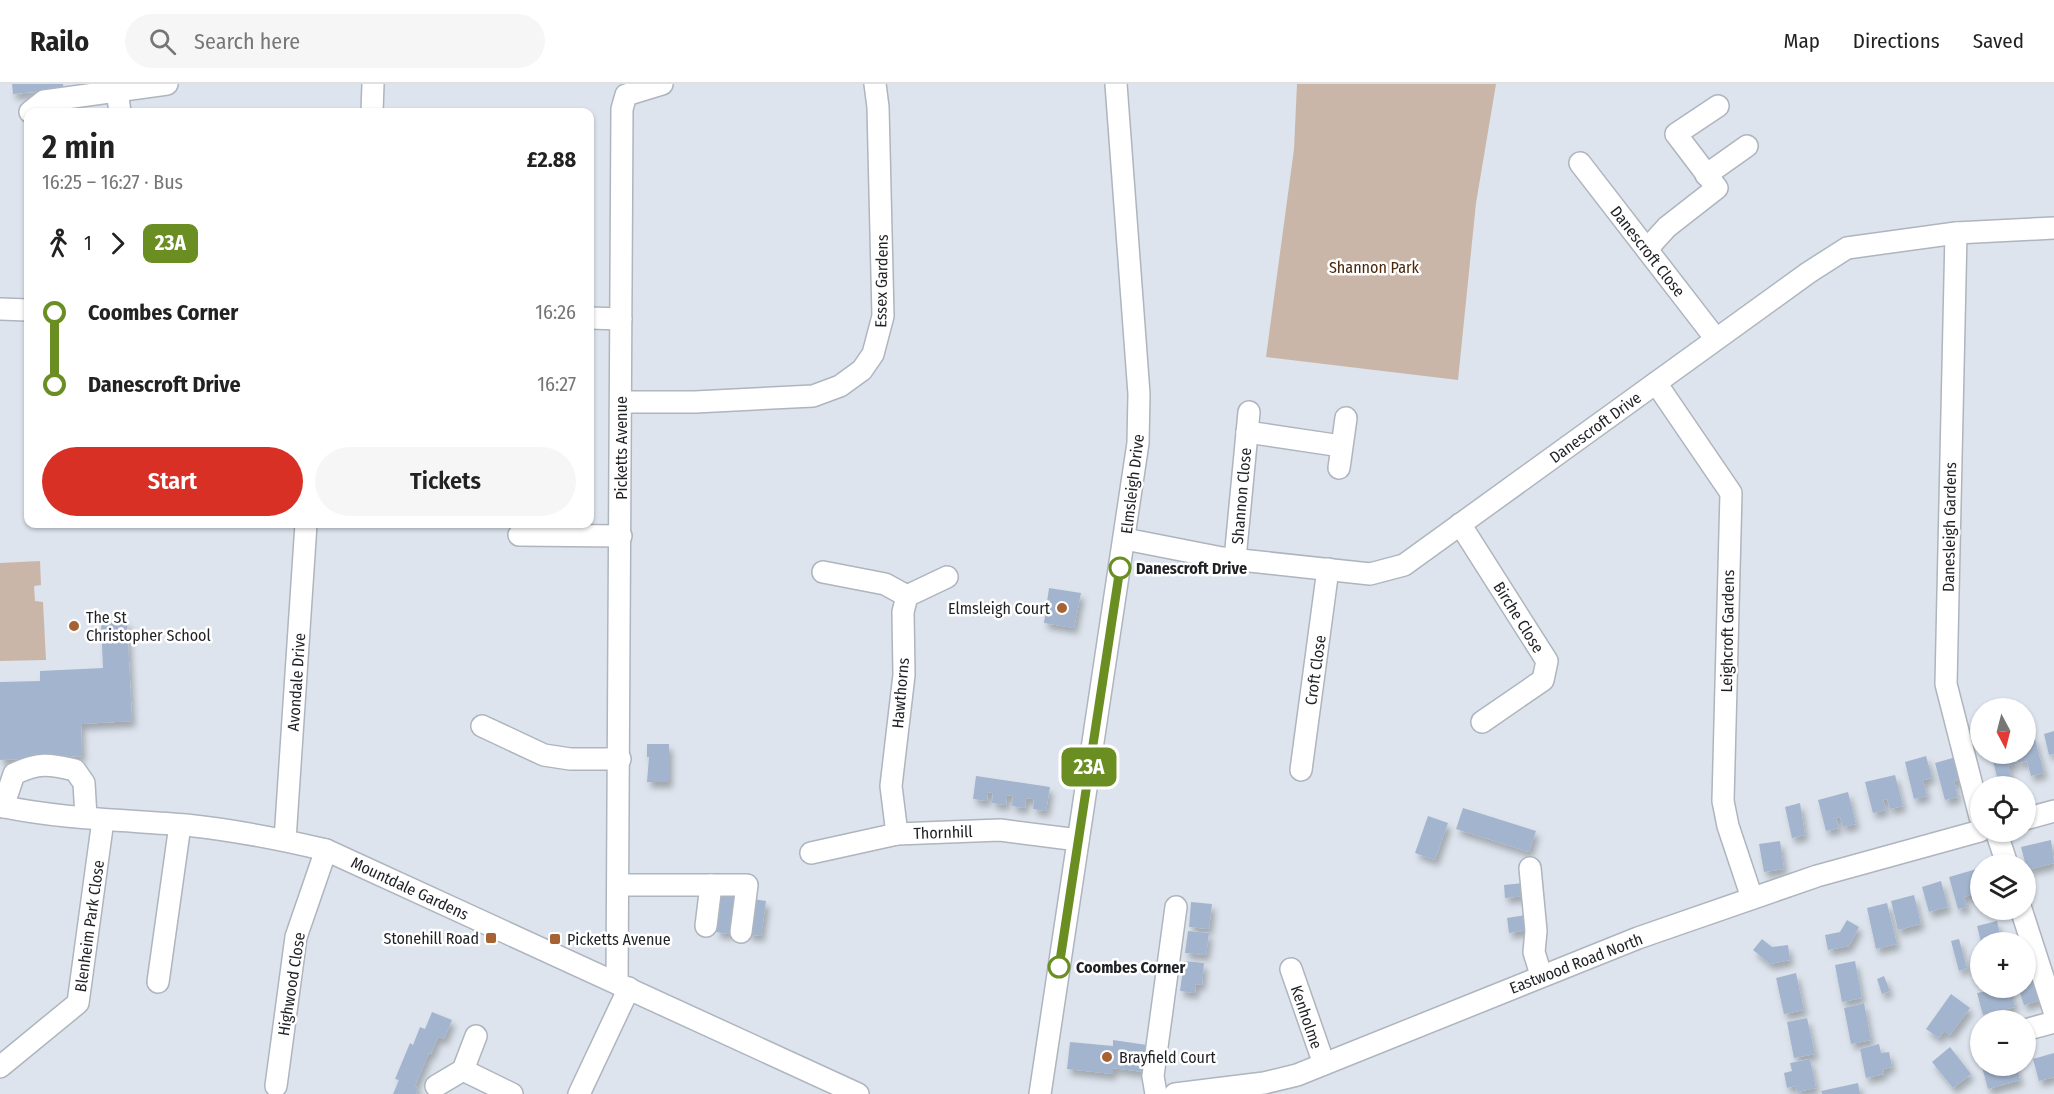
<!DOCTYPE html>
<html lang="en">
<head>
<meta charset="utf-8">
<style>
  :root { --surface:#fff; --page:#f6f6f6; --text:#222; --muted:#767676; --line:#e0e0e0; --accent:#d93025 }
  body { margin:0; font-family:"Fira Sans Condensed",sans-serif; background:var(--page); color:var(--text); height:100vh; display:flex; flex-direction:column; font-size:22px; white-space:nowrap }
  * { box-sizing:border-box; margin:0 }
  p { font-size:20px; color:var(--muted) }
  .icon { flex:none; width:33px; height:33px; fill:none; stroke:currentColor; stroke-width:2; stroke-linecap:round; stroke-linejoin:round }
  .map { position:relative; flex:1; overflow:hidden }
  .sheet { position:absolute; left:24px; top:24px; width:570px; height:420px; display:flex; flex-direction:column; background:var(--surface); border-radius:12px; box-shadow:0 2px 4px #0004 }
  .sheet>* { flex:none }
  .badge { padding:0 12px; border-radius:9px; font-size:21px; line-height:39px }
  .needle { width:39px; rotate:173deg }
  .buttons { position:absolute; left:1970px; top:614px; display:grid; gap:12px }
  .buttons a { display:grid; place-items:center; width:66px; height:66px; border-radius:50%; background:var(--surface); box-shadow:0 2px 4px #0004; font-size:30px }
  .map>.badge { position:absolute; translate:-50% -50%; box-shadow:0 0 0 3px #fff }
  .legs { display:flex; align-items:center; gap:9px; height:66px; padding:0 18px; font-size:20px }
  .legs p { margin-inline-start:auto }
  .summary { display:flex; align-items:center; justify-content:space-between; height:102px; padding:0 18px }
  h1 { font-size:33px; font-weight:600; line-height:45px }
  .cta { display:flex; gap:12px; margin-top:auto; padding:12px 18px }
  .cta a { flex:1; height:69px; border-radius:36px; background:var(--accent); color:#fff; font-size:24px; font-weight:600; line-height:69px; text-align:center }
  .cta a+a { background:var(--page); color:var(--text) }
  ul { padding:0 18px; list-style:none }
  li { display:flex; align-items:center; gap:21px; height:72px; font-size:22px }
  li i { display:grid; place-items:center; width:9px; height:100%; margin:0 8px; background:currentColor }
  li i::after { content:''; width:15px; height:15px; margin:-8px; border:4px solid; border-radius:50%; background:var(--surface) }
  li p { margin-inline-start:auto }
  li:first-child i { background:linear-gradient(#0000 50%,currentColor 0) }
  li:last-child i { background:linear-gradient(currentColor 50%,#0000 0) }
  header { display:flex; align-items:center; gap:36px; box-sizing:border-box; height:84px; padding:0 30px; background:var(--surface); border-bottom:2px solid var(--line) }
  header strong { font-size:28px }
  nav { display:flex; gap:33px; margin-inline-start:auto; font-size:21px }
  .search { width:420px; height:54px; background:var(--page); display:flex; align-items:center; gap:15px; box-sizing:border-box; padding:0 21px; border-radius:33px; color:var(--muted); font-size:22px }
  .map>svg:first-child { display:block }
  .green { fill:#cab6a9 }
  .building { fill:#a3b5ce; filter:url(#shadow) }
  .lines { fill:none; stroke-linecap:round; stroke-linejoin:round }
  .minor-casing { stroke:#aeb5be; stroke-width:24 }
  .minor { stroke:#fff; stroke-width:21 }
  .line-1-casing { stroke:#fff; stroke-width:14 }
  .line-1 { stroke:#6b8e23; stroke-width:9 }
  .stop-1-dot { fill:#fff; stroke:#6b8e23; stroke-width:3 }
  .poi-dot { fill:#a66232; stroke:#fff; stroke-width:2 }
  .labels { text-anchor:middle; stroke-width:5; stroke-linejoin:round; paint-order:stroke }
  .street-label { font-size:16px; fill:#1f2125; stroke:#fff }
  .park-label { font-size:16px; fill:#4b2507; stroke:#fff }
  .stop-label { font-size:16px; font-weight:bold; fill:#1f2125; stroke:#fff; text-anchor:start }
  .poi-label { font-size:16px; fill:#1f2125; stroke:#fff; text-anchor:start }
</style>
</head>
<body>
<header>
<strong>Railo</strong>
<div class="search"><svg class="icon" aria-label="search" viewBox="0 0 24 24"><circle cx="10" cy="10" r="6"/><path d="M15 15l6 6"/></svg>Search here</div>
<nav><a>Map</a><a>Directions</a><a>Saved</a></nav>
</header>
<div class="map">
<svg width="2054" height="1010" viewBox="0 0 2054 1010">
  <defs>
    <filter id="shadow"><feDropShadow dx="3.5" dy="6" stdDeviation="3" flood-color="#0004"/></filter>
  </defs>
  <rect width="100%" height="100%" fill="#dde4ed"/>
  <g class="green">
    <polygon points="1297,0 1496,0 1476,119 1458,296 1266,273 1294,65"/>
    <polygon points="40,477 41,501 34,502 35,517 43,518 46,576 0,577 0,479"/>
  </g>
  <g class="building">
    <polygon points="12,0 63,0 64,5 13,10"/>
    <polygon points="1049,504 1081,509 1074,544 1044,539"/>
    <polygon points="127,537 132,637 81,640 82,672 0,676 0,598 40,597 40,587 103,584 101,538"/>
    <polygon points="2054,647 2054,670 2049,671 2044,650"/>
    <polygon points="2034,652 2044,689 2031,692 2027,677 2018,679 2016,669 2025,669 2025,654"/>
    <polygon points="647,660 669,660 669,698 647,698 649,673 647,673"/>
    <polygon points="1991,669 2013,669 2016,680 2008,682 2012,697 1999,701"/>
    <polygon points="1926,672 1932,694 1923,696 1927,712 1914,715 1905,678"/>
    <polygon points="1956,673 1962,695 1954,697 1958,713 1945,716 1935,679"/>
    <polygon points="1895,691 1903,722 1890,725 1887,715 1883,716 1886,726 1873,729 1865,698"/>
    <polygon points="976,692 1050,703 1046,727 1033,725 1034,715 1026,714 1025,724 1012,722 1013,712 1007,711 1006,721 992,719 993,709 988,708 987,717 973,715"/>
    <polygon points="1848,708 1856,740 1843,743 1840,733 1836,734 1839,744 1826,747 1818,716"/>
    <polygon points="1800,719 1805,751 1792,754 1785,723"/>
    <polygon points="1463,724 1536,747 1529,768 1456,745"/>
    <polygon points="1428,732 1448,739 1435,776 1415,769"/>
    <polygon points="2051,756 2054,779 2027,786 2021,763"/>
    <polygon points="1780,757 1784,785 1764,788 1759,760"/>
    <polygon points="1980,784 1980,808 1964,813 1967,823 1958,825 1949,793"/>
    <polygon points="1941,797 1948,823 1929,828 1922,803"/>
    <polygon points="1523,799 1525,812 1505,814 1504,801"/>
    <polygon points="722,807 736,809 730,850 716,848"/>
    <polygon points="1914,811 1921,840 1898,846 1891,817"/>
    <polygon points="752,815 766,817 761,852 747,850"/>
    <polygon points="1191,818 1212,820 1209,845 1189,843"/>
    <polygon points="1887,819 1897,860 1876,865 1867,824"/>
    <polygon points="1526,831 1529,846 1509,849 1507,834"/>
    <polygon points="1847,836 1859,843 1849,862 1828,866 1825,851 1840,848"/>
    <polygon points="1997,837 2002,858 1981,858 1977,842"/>
    <polygon points="1188,847 1209,849 1206,871 1185,869"/>
    <polygon points="1762,855 1772,863 1788,861 1790,876 1770,880 1753,866"/>
    <polygon points="1959,855 1967,884 1959,887 1951,857"/>
    <polygon points="1184,877 1204,879 1202,901 1196,900 1195,909 1180,907"/>
    <polygon points="1855,877 1862,914 1842,918 1835,881"/>
    <polygon points="1796,889 1804,926 1784,930 1776,894"/>
    <polygon points="1884,892 1890,907 1882,910 1877,895"/>
    <polygon points="2034,894 2041,916 2024,921 2018,903 2025,903 2025,897"/>
    <polygon points="2010,903 2015,923 1983,931 1977,909"/>
    <polygon points="1951,910 1970,924 1950,951 1944,947 1939,954 1926,945"/>
    <polygon points="1864,919 1871,956 1851,960 1844,924"/>
    <polygon points="432,928 452,936 444,955 438,953 431,970 429,969 415,1002 418,1004 416,1010 393,1010 399,996 395,995 410,959 413,961 420,943 425,945"/>
    <polygon points="1807,934 1815,970 1794,974 1787,938"/>
    <polygon points="1113,956 1147,961 1144,988 1113,984 1113,990 1067,985 1070,958 1113,962"/>
    <polygon points="1879,960 1881,969 1889,968 1892,983 1883,985 1884,990 1866,994 1860,965"/>
    <polygon points="1950,963 1971,990 1953,1004 1932,978"/>
    <polygon points="2054,969 2054,993 2039,997 2033,975"/>
    <polygon points="1810,975 1816,1004 1797,1008 1796,1002 1787,1004 1784,989 1792,987 1790,979"/>
    <polygon points="1988,981 2016,981 2020,996 1988,1005 1982,983"/>
    <polygon points="1858,999 1860,1010 1822,1010 1821,1007"/>
  </g>
  <g class="lines">
    <g class="minor-casing">
      <g id="minor">
        <polyline points="117,7 120,28"/>
        <polyline points="30,28 44,17 167,0"/>
        <polyline points="372,28 373,0"/>
        <polyline points="1580,79 1716,255"/>
        <polyline points="1706,91 1747,62"/>
        <polyline points="1956,149 1946,600 1980,733"/>
        <polyline points="1647,165 1667,143 1717,104 1676,50 1718,22"/>
        <polyline points="0,225 28,226"/>
        <polyline points="590,234 621,235"/>
        <polyline points="1656,299 1731,409 1723,717 1728,742 1752,814"/>
        <polyline points="621,318 695,318 813,312 840,302 862,286 873,270 883,232 878,23 875,0"/>
        <polyline points="1247,348 1341,362"/>
        <polyline points="1339,384 1346,334"/>
        <polyline points="1460,440 1547,577 1543,596 1482,638"/>
        <polyline points="519,451 621,452"/>
        <polyline points="1125,455 1222,474 1370,490 1404,481 1808,189 1847,164 1956,149 2054,144"/>
        <polyline points="1235,475 1249,328"/>
        <polyline points="823,488 885,500 907,512"/>
        <polyline points="482,642 544,671 570,675 620,675"/>
        <polyline points="1301,686 1328,485"/>
        <path d="M0,722C61,735 125,736 186,741C233,746 280,755 326,766L858,1010"/>
        <path d="M3,723L14,690C39,678 49,680 75,686L84,699L86,733"/>
        <polyline points="2025,735 2054,727"/>
        <polyline points="1996,747 2007,780"/>
        <polyline points="897,750 891,702 904,591 903,528 907,512 947,493"/>
        <polyline points="285,756 306,440"/>
        <polyline points="811,769 897,750 1000,746 1078,756"/>
        <polyline points="1530,784 1536,847 1534,868 1541,891"/>
        <polyline points="618,801 747,801 741,848"/>
        <polyline points="2021,825 2054,927"/>
        <polyline points="706,842 711,801"/>
        <polyline points="1291,885 1324,980"/>
        <polyline points="158,898 180,741"/>
        <polyline points="617,899 622,25 626,11 662,0"/>
        <polyline points="2025,946 2054,938"/>
        <polyline points="0,983 78,919 103,736"/>
        <polyline points="463,986 512,1010"/>
        <polyline points="276,1002 296,853 326,766"/>
        <polyline points="436,1002 463,986 476,952"/>
        <polyline points="579,1010 629,904"/>
        <polyline points="1040,1010 1138,359 1139,310 1116,0"/>
        <polyline points="1156,1010 1153,992 1176,823"/>
        <polyline points="1175,1010 1264,999 1297,991 1638,854 1817,792 1980,747"/>
      </g>
    </g>
    <use href="#minor" class="minor"/>
  </g>
  <g class="lines">
    <g class="line-1-casing">
      <polyline id="line-1" points="1059,883 1120,484"/>
    </g>
    <use href="#line-1" class="line-1"/>
  </g>
  <g class="stop-1-dot">
    <circle cx="1120" cy="484" r="10"/>
    <circle cx="1059" cy="883" r="10"/>
  </g>
  <g class="poi-dot">
    <circle cx="1062" cy="524" r="6"/>
    <circle cx="74" cy="542" r="6"/>
    <rect x="485" y="848" width="12" height="12" rx="3"/>
    <rect x="549" y="849" width="12" height="12" rx="3"/>
    <circle cx="1107" cy="973" r="6"/>
  </g>
  <g class="labels">
    <g class="street-label">
      <text transform="translate(1648 167) rotate(52)" y="6">Danescroft Close</text>
      <text transform="translate(881 197) rotate(-89)" y="6">Essex Gardens</text>
      <text transform="translate(1595 343) rotate(-36)" y="6">Danescroft Drive</text>
      <text transform="translate(621 364) rotate(-90)" y="6">Picketts Avenue</text>
      <text transform="translate(1132 400) rotate(-83)" y="6">Elmsleigh Drive</text>
      <text transform="translate(1241 412) rotate(-85)" y="6">Shannon Close</text>
      <text transform="translate(1949 443) rotate(-89)" y="6">Danesleigh Gardens</text>
      <text transform="translate(1519 533) rotate(58)" y="6">Birche Close</text>
      <text transform="translate(1727 547) rotate(-89)" y="6">Leighcroft Gardens</text>
      <text transform="translate(1315 586) rotate(-82)" y="6">Croft Close</text>
      <text transform="translate(296 598) rotate(-86)" y="6">Avondale Drive</text>
      <text transform="translate(900 609) rotate(-85)" y="6">Hawthorns</text>
      <text transform="translate(943 748) rotate(-2)" y="6">Thornhill</text>
      <text transform="translate(410 804) rotate(25)" y="6">Mountdale Gardens</text>
      <text transform="translate(89 842) rotate(-82)" y="6">Blenheim Park Close</text>
      <text transform="translate(1576 879) rotate(-21)" y="6">Eastwood Road North</text>
      <text transform="translate(291 900) rotate(-81)" y="6">Highwood Close</text>
      <text transform="translate(1307 933) rotate(71)" y="6">Kenholme</text>
    </g>
    <g class="park-label">
      <text x="1374" y="189">Shannon Park</text>
    </g>
    <g class="stop-label">
      <text x="1136" y="490">Danescroft Drive</text>
      <text x="1076" y="889">Coombes Corner</text>
    </g>
    <g class="poi-label">
      <text x="1050" y="530" text-anchor="end">Elmsleigh Court</text>
      <text x="86" y="539">The St<tspan x="86" dy="18">Christopher School</tspan></text>
      <text x="479" y="860" text-anchor="end">Stonehill Road</text>
      <text x="567" y="861">Picketts Avenue</text>
      <text x="1119" y="979">Brayfield Court</text>
    </g>
  </g>
</svg>
<div class="buttons">
<a><svg class="needle" viewBox="-14 -14 28 28"><path d="M0-13l5 13h-10z" fill="#e53935"/><path d="M0 13l5-13h-10z" fill="#767676"/></svg></a>
<a><svg class="icon" aria-label="locate" viewBox="0 0 24 24"><circle cx="12" cy="12" r="6"/><path d="M12 2v4M12 18v4M2 12h4M18 12h4"/></svg></a>
<a><svg class="icon" aria-label="layers" viewBox="0 0 24 24"><path d="M12 4l9 5-9 5-9-5zM3 14l9 5 9-5"/></svg></a>
<a>+</a>
<a>−</a>
</div>
<b class="badge" style="left:1089px;top:683px;background:#6b8e23;color:#fff">23A</b>
<section class="sheet">
<div class="summary"><div><h1>2 min</h1><p>16:25 – 16:27 · Bus</p></div><b>£2.88</b></div>
<div class="legs"><svg class="icon" aria-label="walk" viewBox="0 0 24 24"><circle cx="13" cy="4" r="2"/><path d="M13 8l-2 6 4 7M11 14l-3 7M7 12l3-4h3l4 4"/></svg>1<svg class="icon" aria-label="forward" viewBox="0 0 24 24"><path d="M9 5l7 7-7 7"/></svg><b class="badge" style="background:#6b8e23;color:#fff">23A</b></div>
<ul>
<li><i style="color:#6b8e23"></i><b>Coombes Corner</b><p>16:26</p></li>
<li><i style="color:#6b8e23"></i><b>Danescroft Drive</b><p>16:27</p></li>
</ul>
<div class="cta"><a>Start</a><a>Tickets</a></div>
</section>
</div>
</body>
</html>
